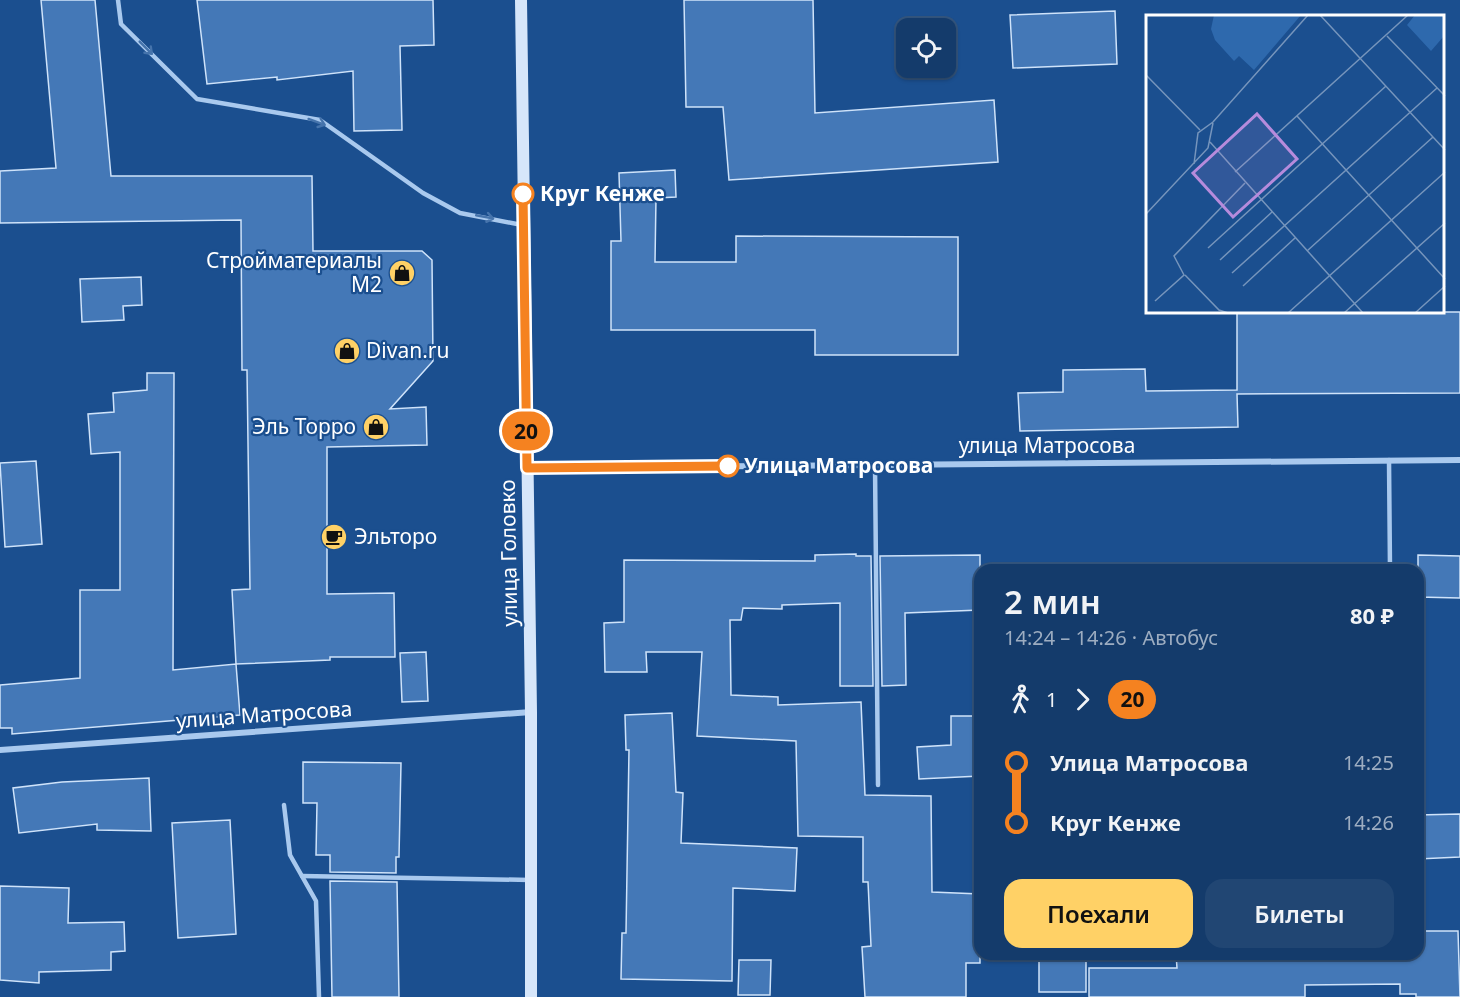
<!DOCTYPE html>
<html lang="ru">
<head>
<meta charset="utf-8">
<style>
  :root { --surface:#143b6b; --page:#214673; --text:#f1f3f6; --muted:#9dadc1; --line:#33557e; --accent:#ffd166 }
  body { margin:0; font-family:"Noto Sans",sans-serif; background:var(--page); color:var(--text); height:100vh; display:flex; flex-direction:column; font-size:22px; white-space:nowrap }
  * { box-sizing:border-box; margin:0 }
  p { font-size:20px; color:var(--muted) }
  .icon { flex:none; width:33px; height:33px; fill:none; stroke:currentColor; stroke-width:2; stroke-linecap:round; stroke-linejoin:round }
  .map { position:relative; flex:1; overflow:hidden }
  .drawer { position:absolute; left:974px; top:564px; width:450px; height:396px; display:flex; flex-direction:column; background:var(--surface); border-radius:18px; box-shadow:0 2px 4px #0004,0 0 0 2px var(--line) }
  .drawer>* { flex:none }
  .badge { padding:0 12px; border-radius:20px; font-size:21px; line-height:39px }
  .controls { position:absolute; left:896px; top:18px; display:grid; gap:12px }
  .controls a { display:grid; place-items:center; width:60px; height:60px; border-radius:12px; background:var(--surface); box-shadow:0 2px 4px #0004,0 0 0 2px var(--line); font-size:30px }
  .map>.badge { position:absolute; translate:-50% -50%; box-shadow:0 0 0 3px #fff }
  .legs { display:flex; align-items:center; gap:9px; height:66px; padding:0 30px; font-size:20px }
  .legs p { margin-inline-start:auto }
  .head { display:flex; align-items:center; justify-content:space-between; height:102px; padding:0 30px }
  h1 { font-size:33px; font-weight:600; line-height:45px }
  .button { display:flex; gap:12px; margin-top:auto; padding:12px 30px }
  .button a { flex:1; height:69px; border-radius:18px; background:var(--accent); color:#111; font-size:24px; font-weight:600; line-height:69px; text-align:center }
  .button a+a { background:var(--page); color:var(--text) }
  ul { padding:0 30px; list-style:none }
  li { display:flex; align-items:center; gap:21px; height:60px; font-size:22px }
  li i { display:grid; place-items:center; width:9px; height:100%; margin:0 8px; background:currentColor }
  li i::after { content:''; width:15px; height:15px; margin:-8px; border:4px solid; border-radius:50%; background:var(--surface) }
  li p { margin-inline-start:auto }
  li:first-child i { background:linear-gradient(#0000 50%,currentColor 0) }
  li:last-child i { background:linear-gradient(currentColor 50%,#0000 0) }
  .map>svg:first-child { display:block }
  .building { fill:#4478b7; stroke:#cfe3fa; stroke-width:1.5 }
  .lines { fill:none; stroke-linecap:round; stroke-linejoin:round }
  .lane { stroke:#a9c9ee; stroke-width:4.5 }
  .street { stroke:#a9c9ee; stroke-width:6 }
  .secondary { stroke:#d6e6fa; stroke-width:12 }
  .oneway { stroke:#4674ac }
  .line-1-casing { stroke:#fff; stroke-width:14 }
  .line-1 { stroke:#f58220; stroke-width:9 }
  .stop-1-dot { fill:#fff; stroke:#f58220; stroke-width:3 }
  .labels { text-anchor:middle; stroke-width:4.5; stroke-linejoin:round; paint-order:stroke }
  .stop-label { font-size:21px; font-weight:bold; fill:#fff; stroke:#1b4f8f; text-anchor:start }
  .poi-label { font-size:21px; fill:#fff; stroke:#1b4f8f; text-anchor:end }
  .street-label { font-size:21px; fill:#fff; stroke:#1b4f8f }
  .inset-road { fill:none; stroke:#7695bc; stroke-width:1.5 }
  .view { fill:#b68bdc; fill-opacity:0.15; stroke:#b68bdc; stroke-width:3 }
  .inset-edge { fill:none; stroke:#fff; stroke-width:3 }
</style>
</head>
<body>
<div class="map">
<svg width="1460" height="997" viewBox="0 0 1460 997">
  <rect width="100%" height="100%" fill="#1b4f8f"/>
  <g class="building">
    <polygon points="41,0 95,0 111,176 312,176 313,251 422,251 432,260 433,361 390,409 426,407 427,445 327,447 327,594 394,593 395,657 330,657 330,660 236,664 232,590 250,589 247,370 242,370 241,220 0,223 0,171 56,168"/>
    <polygon points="197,0 433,0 434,45 400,46 402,130 354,131 353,71 277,80 277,77 207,84"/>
    <polygon points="684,0 813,0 815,113 994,100 998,162 729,180 723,107 686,107"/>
    <polygon points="1115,11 1117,64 1013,68 1010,15"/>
    <polygon points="675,170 676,197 656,198 655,262 736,262 736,236 958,237 958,355 815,355 815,330 611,330 611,241 621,241 619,173"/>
    <polygon points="141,277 142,305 123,306 124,320 82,322 80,279"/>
    <polygon points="1237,312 1460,312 1460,393 1237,394 1238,427 1020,431 1018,393 1063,392 1063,370 1145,369 1146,391 1237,390"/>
    <polygon points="147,373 174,373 173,670 236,664 240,715 12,734 12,728 0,728 0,685 80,678 80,590 120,590 120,452 91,454 88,414 114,412 113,393 147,390"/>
    <polygon points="36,461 42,544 5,547 0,463"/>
    <polygon points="856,554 856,556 871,556 873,686 840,686 840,603 782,605 782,609 743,608 741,620 730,620 731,695 778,697 778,705 861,702 865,795 931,796 932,892 980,894 980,963 966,963 966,997 865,997 862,947 871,946 868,882 863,882 863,837 798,836 796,741 697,736 702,652 646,652 647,672 605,672 604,623 624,622 624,560 815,561 815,555"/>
    <polygon points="980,555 980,610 905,613 906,685 882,686 880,556"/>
    <polygon points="1418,555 1460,556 1460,598 1418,597"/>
    <polygon points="426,652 428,701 402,702 400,653"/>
    <polygon points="672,713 676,792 683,793 681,843 797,848 795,891 733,888 732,981 621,979 622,933 626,933 629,750 626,750 625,715"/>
    <polygon points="951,716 980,716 980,776 919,779 917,747 951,745"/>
    <polygon points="303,762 401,763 399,857 396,857 396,873 330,872 330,855 316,855 317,803 303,803"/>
    <polygon points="149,778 151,831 97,830 97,824 19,833 13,788 62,782"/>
    <polygon points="1460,814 1460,857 1418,859 1418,815"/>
    <polygon points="230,820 236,934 178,938 172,823"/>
    <polygon points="330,881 397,882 399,997 332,997"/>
    <polygon points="0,886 69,888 68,923 124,922 125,951 111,952 111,970 39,972 39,983 0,980"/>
    <polygon points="1418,931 1458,931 1460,997 1416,997 1416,994 1400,994 1400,984 1305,985 1305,997 1089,997 1089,968 1177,968 1176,954 1418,954"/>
    <rect x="1039" y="954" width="47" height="38"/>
    <polygon points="739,960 771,960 770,995 738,995"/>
  </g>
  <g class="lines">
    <g class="lane">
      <polyline points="118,0 121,24 197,99 320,120 423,193 460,213 522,225"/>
      <polyline points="1389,460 1390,570"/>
      <polyline points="875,464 878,785"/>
      <polyline points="284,805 290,855 316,901 319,997"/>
      <polyline points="302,876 530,880"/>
    </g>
    <g class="street">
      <polyline points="528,468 1460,460"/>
      <polyline points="0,750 531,712"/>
    </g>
    <polyline class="secondary" points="521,0 531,712 531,997"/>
  </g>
  <defs><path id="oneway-shaft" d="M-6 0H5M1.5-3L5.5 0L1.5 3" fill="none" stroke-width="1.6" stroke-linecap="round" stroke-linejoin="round" transform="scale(1.5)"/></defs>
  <g class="oneway">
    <use href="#oneway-shaft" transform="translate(146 48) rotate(45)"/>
    <use href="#oneway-shaft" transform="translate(317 122) rotate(20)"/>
    <use href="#oneway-shaft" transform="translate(485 217) rotate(11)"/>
  </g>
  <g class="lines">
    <g class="line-1-casing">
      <polyline id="line-1" points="523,194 527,468 728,466"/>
    </g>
    <use href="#line-1" class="line-1"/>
  </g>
  <defs>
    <g id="shop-disc" transform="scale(1.35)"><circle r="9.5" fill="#ffd166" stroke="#1b4f8f"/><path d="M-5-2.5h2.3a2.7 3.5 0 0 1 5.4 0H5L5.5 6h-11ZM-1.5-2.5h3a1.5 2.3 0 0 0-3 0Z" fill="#111"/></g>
    <g id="cafe-disc" transform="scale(1.35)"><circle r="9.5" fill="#ffd166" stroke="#1b4f8f"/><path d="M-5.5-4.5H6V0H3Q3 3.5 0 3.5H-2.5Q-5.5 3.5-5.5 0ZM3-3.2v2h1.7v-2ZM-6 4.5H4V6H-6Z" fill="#111"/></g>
  </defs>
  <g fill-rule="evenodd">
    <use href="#shop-disc" x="402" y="273"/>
    <use href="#shop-disc" x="347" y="351"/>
    <use href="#shop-disc" x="376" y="427"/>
    <use href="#cafe-disc" x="334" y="537"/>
  </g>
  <g class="stop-1-dot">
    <circle cx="523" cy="194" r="10"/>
    <circle cx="728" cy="466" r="10"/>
  </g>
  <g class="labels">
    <g class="stop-label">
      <text x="540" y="201">Круг Кенже</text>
      <text x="744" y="473">Улица Матросова</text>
    </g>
    <g class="poi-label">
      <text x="382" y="268">Стройматериалы<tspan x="382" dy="24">М2</tspan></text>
      <text x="366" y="358" text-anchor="start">Divan.ru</text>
      <text x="356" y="434">Эль Торро</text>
      <text x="354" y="544" text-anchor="start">Эльторо</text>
    </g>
    <g class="street-label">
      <text x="1047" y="453">улица Матросова</text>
      <text transform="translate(509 553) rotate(-91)" y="7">улица Головко</text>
      <text transform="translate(264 715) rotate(-4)" y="7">улица Матросова</text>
    </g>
  </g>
  <g transform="translate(1146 15)">
    <rect width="298" height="298" fill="#1b4f8f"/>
    <path d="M68,0H155L108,55L93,41L88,46L69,25L65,14ZM269,0H298V21L285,36L261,10Z" fill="#2e69ad"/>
    <path class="inset-road" d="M174,0L299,135M241,21L299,81M0,60L54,115M151,101L299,264M64,127L217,298M48,149L52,118L67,107L162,0M89,157L262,0M0,199L62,133L67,108M62,233L240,71M161,236L287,122M74,245L126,197M86,258L291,73M39,260L73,295L82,298M97,271L149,223M9,286L38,260L28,241L99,168M142,298L299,157M198,298L299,208M269,298L299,271"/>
    <path class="view" d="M111,99L151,144L87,202L47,158Z"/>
    <rect width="298" height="298" class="inset-edge"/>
  </g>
</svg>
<div class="controls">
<a><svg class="icon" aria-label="locate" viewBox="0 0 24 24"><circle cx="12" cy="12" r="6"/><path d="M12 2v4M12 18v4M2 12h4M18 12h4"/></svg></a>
</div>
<b class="badge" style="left:526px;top:431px;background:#f58220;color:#111">20</b>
<section class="drawer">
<div class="head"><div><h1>2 мин</h1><p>14:24 – 14:26 · Автобус</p></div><b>80 ₽</b></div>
<div class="legs"><svg class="icon" aria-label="walk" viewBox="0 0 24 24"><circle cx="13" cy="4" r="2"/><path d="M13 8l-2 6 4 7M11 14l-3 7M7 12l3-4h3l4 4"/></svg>1<svg class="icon" aria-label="forward" viewBox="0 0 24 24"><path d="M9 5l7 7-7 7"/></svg><b class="badge" style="background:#f58220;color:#111">20</b></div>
<ul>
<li><i style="color:#f58220"></i><b>Улица Матросова</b><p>14:25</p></li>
<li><i style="color:#f58220"></i><b>Круг Кенже</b><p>14:26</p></li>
</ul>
<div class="button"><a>Поехали</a><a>Билеты</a></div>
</section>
</div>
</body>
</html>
